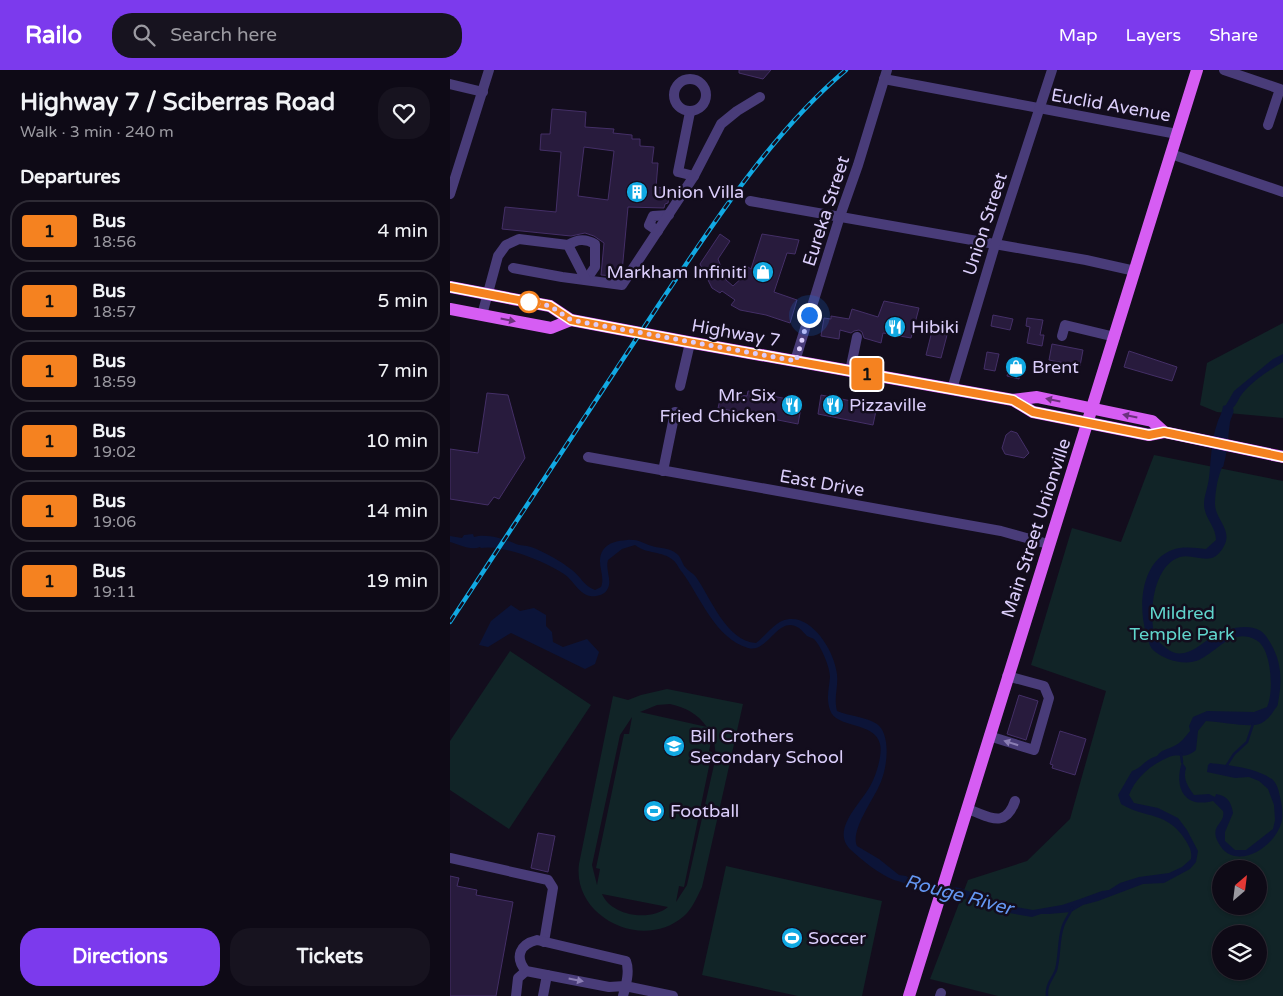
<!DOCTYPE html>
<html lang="en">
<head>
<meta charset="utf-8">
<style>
  :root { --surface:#0e0a16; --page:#17131f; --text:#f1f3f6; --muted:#9b9aa1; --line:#2e2b35; --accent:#7c3aed }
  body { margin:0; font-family:"Varela Round",sans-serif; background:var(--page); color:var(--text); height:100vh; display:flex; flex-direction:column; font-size:19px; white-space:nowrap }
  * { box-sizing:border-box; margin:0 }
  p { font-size:16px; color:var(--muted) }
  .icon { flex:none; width:28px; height:28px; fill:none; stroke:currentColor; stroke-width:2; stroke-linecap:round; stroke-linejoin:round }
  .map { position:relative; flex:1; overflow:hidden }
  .sheet { display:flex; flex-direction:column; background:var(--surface); width:450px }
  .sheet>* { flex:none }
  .badge { padding:0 10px; border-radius:4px; font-size:18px; line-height:32px }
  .needle { width:32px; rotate:28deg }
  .controls { position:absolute; left:762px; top:790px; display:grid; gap:10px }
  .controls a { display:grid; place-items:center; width:55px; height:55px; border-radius:50%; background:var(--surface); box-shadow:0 1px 4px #0004,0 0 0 1px var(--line); font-size:25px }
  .you { position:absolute; width:25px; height:25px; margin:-12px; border:4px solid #fff; border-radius:50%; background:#1a73e8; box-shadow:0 0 0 8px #1a73e833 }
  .map>.badge { position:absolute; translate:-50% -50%; box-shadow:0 0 0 2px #fff }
  h2 { padding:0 20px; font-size:19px; line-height:45px }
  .round { display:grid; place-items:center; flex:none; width:52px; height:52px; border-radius:20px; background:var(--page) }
  .headline { display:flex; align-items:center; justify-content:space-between; height:85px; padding:0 20px }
  h1 { font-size:24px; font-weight:700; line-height:38px }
  .button { display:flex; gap:10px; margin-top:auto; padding:10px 20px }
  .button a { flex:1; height:58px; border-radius:20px; background:var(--accent); color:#fff; font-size:20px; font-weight:700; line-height:58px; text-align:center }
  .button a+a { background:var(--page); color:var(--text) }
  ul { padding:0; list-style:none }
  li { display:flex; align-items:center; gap:15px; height:62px; margin:0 10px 8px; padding:0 10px; border:2px solid var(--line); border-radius:20px }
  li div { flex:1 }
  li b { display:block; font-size:19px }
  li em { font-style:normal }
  li .badge { min-width:55px; font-weight:700; text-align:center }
  header { display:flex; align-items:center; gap:30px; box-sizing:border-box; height:70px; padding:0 25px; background:var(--accent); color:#fff }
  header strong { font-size:24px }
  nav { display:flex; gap:28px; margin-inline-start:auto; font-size:18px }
  .search { width:350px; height:45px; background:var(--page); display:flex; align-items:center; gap:12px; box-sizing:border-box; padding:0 18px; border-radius:20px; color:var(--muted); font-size:19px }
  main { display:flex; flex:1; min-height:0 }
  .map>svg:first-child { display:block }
  .green { fill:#112427; fill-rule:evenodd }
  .water { fill:#0c1438 }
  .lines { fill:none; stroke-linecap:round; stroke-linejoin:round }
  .stream { stroke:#0c1438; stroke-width:2.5 }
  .building { fill:#281b3d; stroke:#442f67; fill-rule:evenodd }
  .minor { stroke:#493c79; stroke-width:10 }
  .major { stroke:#d65df3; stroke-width:12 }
  .rail-casing { stroke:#11a9e3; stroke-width:4.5 }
  .rail { stroke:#130d1d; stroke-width:2.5; stroke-dasharray:8; stroke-linecap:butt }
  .oneway { fill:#6b317d }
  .oneway2 { fill:#8b7eb4 }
  .line-casing { stroke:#fff; stroke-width:11 }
  .line { stroke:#f58220; stroke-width:8 }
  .walk { stroke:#dbcefb; stroke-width:5; stroke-dasharray:0 9 }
  .stop-dot { fill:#fff; stroke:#f58220; stroke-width:2.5 }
  .labels { text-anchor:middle; stroke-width:5; stroke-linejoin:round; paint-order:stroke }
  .street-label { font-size:18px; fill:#dbcefb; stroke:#130d1d }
  .poi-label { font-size:18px; fill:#dbcefb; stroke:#130d1d; text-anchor:start }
  .park-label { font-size:18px; fill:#60d5cc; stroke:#130d1d }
  .water-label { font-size:19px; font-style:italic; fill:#6497f3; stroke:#130d1d }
</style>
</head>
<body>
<header>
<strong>Railo</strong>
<div class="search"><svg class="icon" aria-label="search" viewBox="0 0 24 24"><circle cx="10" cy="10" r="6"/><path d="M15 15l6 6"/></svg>Search here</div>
<nav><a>Map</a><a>Layers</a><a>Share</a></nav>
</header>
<main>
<section class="sheet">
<div class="headline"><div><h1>Highway 7 / Sciberras Road</h1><p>Walk · 3 min · 240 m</p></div><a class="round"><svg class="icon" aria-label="heart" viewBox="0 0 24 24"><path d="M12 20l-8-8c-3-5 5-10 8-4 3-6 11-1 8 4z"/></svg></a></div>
<h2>Departures</h2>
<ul>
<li><span class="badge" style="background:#f58220;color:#111">1</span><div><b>Bus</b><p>18:56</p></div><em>4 min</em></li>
<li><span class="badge" style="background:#f58220;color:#111">1</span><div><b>Bus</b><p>18:57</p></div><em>5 min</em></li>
<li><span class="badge" style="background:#f58220;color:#111">1</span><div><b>Bus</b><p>18:59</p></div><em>7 min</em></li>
<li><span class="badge" style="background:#f58220;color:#111">1</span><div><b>Bus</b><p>19:02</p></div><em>10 min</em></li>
<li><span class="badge" style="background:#f58220;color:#111">1</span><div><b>Bus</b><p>19:06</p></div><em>14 min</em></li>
<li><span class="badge" style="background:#f58220;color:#111">1</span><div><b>Bus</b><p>19:11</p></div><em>19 min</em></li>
</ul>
<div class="button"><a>Directions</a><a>Tickets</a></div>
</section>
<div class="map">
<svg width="833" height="926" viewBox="0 0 833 926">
  <rect width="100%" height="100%" fill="#130d1d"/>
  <g class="green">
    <polygon points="833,253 833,348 767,342 750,335 757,293"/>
    <path d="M704,385L833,411V926H548L480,909L518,810L577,791L620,749L656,621L581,595L622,458L671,472ZM771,799H809V836H771ZM771,864H809V901H771Z"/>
    <polygon points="60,581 141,635 59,759 0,720 0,671"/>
    <path d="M217,619L293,634L252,817C247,827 242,839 234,846C193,882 122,847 129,794L163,626L178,630L191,625ZM220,634C236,638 247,643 257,657L190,642L207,635ZM182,647L179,664H174L146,798L150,799L147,815L142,795L170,665ZM262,667L264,671L266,686L237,815L226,832L229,816L234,817L262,682L259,681ZM152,824L218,837C200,852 161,846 152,824Z"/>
    <polygon points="276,796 432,831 412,926 348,926 252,905"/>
  </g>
  <g class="water">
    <path d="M833,284V292C818,301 803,311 792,324C788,329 787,334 783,338C785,343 781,347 780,352C778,366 778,380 774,393C773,400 773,394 771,400C767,410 765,424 765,434C765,449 783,460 774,476C762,499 746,483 730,487C704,495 699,540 704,563C706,570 710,573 716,578C733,592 748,576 762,567C773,559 797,553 809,560C815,563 818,569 821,574C832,593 832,612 828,633C828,637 825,638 823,642C819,648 813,654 805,655C790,656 772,652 756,651L748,661L746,680C734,690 729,683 719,687C702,694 686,707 679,725L684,733L708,738L728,748L737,760L748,781L746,792L740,799L714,813L693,814L648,831L633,835L621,842L599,844H591L582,847L548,841L510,827C494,826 477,811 460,816C455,813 451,812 444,810C429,804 413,791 401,780C380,761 410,734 419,718C425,709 433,685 430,674C425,651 386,659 380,640C376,628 379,619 380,607C380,597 371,576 364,569C362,568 359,567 357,566C354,563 352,560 349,558C328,544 318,584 298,578C265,568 251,528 232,502C229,499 227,493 223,490C213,481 196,484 185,475L172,479L158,490C155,500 163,511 157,520C154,525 146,527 140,526C129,524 123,510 114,504C95,491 52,474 31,478L30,477C20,481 9,474 0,472V466L12,468L14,465L23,464L24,467C37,463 54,469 66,474C70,476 76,475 81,477C93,481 112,492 122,500C131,507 134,516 145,520L151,517C156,505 145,493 153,480C159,472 167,471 177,470C189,469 191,473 202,476C211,479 219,477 227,484C231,487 232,493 235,497C238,501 243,503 246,507C261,528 276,571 306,573C314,567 323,555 332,551C358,540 382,577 386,599C390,614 383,625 387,641C399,646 417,647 427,654C442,665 437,701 429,716C423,730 400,761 407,776L429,789L449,805L456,806L465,811L510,818L542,830L549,834L583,840L612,835L630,829L652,821L659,820L670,813L689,807L719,803L732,797L741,789C742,781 740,778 736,771C718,741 696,749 671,734L668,725L682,701C692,698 695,689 707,686C712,679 717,680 724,676C731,673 735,667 740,661L739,656L743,647L757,641L804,642L817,637C824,623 822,578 806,570C782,557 767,582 749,590C735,596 714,590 703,580C699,576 698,568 696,563C688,536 691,492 722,480C733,476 745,478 756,479L766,470C766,456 754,448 754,434C754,427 758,416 759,408C761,390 761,371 767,354C769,347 772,344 773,336L776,335L784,321L823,289Z"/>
    <polygon points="61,535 70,541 84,538 96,545 96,556 102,562 103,572 113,577 137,569 149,582 145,594 135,599 61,563 38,577 29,575 41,551"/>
    <path d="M732,692L736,698C733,709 737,715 744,725L759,724L765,727L766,724C778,726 781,732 783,743L775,762V771L785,780H796L823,759L825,750L824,735L818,719L809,711L799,707L785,708L757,702L758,695L760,693C778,695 808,698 823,710C827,714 829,721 830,727C832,734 833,744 832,750C827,777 784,804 768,772C759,755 776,754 773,741L763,731C733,739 724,716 732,692Z"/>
  </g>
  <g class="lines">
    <g class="stream">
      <polyline points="731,684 732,692"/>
      <polyline points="777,695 784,684 797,672 803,654"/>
      <path d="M597,926C596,914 602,910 606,900C610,886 608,870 613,856C615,850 620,844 622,838"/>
    </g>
  </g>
  <g class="building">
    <polygon points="289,0 321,0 313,9 289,3"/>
    <path d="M102,39L136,42L135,57L164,59L163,63L182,65V69H190V76L204,77L202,93H208L206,117L215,118L214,127H219L218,133L215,134L214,138L178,137L172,202L170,205L165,204V206L151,205L154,173L144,166L135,163L121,166L52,159L55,137L106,142L111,82L90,80L91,64H100ZM134,77L164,81L158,130L128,126Z"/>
    <polygon points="270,164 280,171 268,189 276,210 283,216 295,205 295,195 301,199 312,164 349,170 345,184 337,183 324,222 347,230 340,253 316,245 290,240 281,235 285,230 272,221 270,223 262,218 250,194"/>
    <polygon points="434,231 469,238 461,268 433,263 431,273 414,268 412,262 409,260 404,261 401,263 390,260 389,269 371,266 374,248 381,249 381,246 399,249 402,239 428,247"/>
    <polygon points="543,245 563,249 560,260 541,256"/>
    <polygon points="577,248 593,250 590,265 594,265 592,276 577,273 580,257 576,256"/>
    <polygon points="482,261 497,265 491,288 476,285"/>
    <polygon points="602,274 633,280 630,296 599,290"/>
    <polygon points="679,281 727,297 722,311 674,297"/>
    <polygon points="537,282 549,284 545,301 534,299"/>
    <polygon points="562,287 574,290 569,309 557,306"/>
    <polygon points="298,321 352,332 348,354 268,338 271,326 283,329 284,324 297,326"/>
    <polygon points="37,323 58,325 75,388 49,429 44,427 38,435 0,429 0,379 28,383"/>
    <polygon points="371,325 427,336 423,355 368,344"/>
    <polygon points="561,361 567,363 579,383 574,388 555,384 552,378 556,365"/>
    <polygon points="569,625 588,631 576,670 557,664"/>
    <polygon points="610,661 636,669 625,705 602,698 603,695 600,694"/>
    <polygon points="88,763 105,766 98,802 81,798"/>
    <polygon points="0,806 9,808 7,816 27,820 26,825 63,832 46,926 0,926"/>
  </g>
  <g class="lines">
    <g class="minor">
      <polyline points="774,0 830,19 818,55"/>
      <circle cx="240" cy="25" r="16"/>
      <polyline points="434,9 727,64"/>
      <polyline points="0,14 33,22"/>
      <polyline points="240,42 228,102 244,106"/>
      <polyline points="721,84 833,122"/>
      <polyline points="0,124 39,0"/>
      <polyline points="300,131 636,190 685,201"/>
      <polyline points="208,161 199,155 203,146 219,145"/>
      <path d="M118,175C127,169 135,168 145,174V197L136,210"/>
      <polyline points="63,198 112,207 172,215 244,106 271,54 287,41 310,27"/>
      <polyline points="32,245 48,186 56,175 69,169 118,175 136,210"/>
      <polyline points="612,266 615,255 665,267"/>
      <polyline points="345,291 390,146 408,95 437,0"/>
      <polyline points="400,301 407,267"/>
      <polyline points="230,316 240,273"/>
      <polyline points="502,319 545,175 602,0"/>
      <polyline points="138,387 551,461 598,474"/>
      <polyline points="213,401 225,342"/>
      <polyline points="539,666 584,680 599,628 594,616 557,606"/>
      <path d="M517,739C539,746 555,760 565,731"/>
      <polyline points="0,788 98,810 103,818 94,872"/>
      <polyline points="66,926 68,908 76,901"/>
      <polyline points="93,926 97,905"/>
      <path d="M173,926C176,915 180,901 176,891L87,870C70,874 64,887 76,901L159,917L175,916L223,926"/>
      <polyline points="490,926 491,923"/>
    </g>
    <g class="major">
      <polyline points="0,217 100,236 121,250 238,272 563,330 587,327 702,351 714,362"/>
      <polyline points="0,239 101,258 121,250"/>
      <polyline points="563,330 583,342 699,365 714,362 833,387"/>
      <polyline points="459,926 747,0"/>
    </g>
    <g class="rail-casing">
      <path id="rail" d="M0,552C69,448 137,343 206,239C261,157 320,64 396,0"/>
    </g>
    <use href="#rail" class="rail"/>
  </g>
  <defs><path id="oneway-solid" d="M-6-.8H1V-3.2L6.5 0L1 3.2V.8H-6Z" transform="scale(1.25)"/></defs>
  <g class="oneway">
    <use href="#oneway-solid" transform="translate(58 250) rotate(11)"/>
    <use href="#oneway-solid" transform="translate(603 330) rotate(-168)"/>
    <use href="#oneway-solid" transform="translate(680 346) rotate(-168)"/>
  </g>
  <g class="oneway2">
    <use href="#oneway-solid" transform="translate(561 673) rotate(-163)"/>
    <use href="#oneway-solid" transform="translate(126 910) rotate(11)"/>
  </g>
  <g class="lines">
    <g class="line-casing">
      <polyline id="line" points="0,217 100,236 121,250 238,272 563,330 583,342 699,365 714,362 833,387"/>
    </g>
    <use href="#line" class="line"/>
    <polyline class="walk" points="79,232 100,236 121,250 346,291 359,245"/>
  </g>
  <defs>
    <g id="building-disc" transform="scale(1.125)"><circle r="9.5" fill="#11a9e3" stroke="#130d1d"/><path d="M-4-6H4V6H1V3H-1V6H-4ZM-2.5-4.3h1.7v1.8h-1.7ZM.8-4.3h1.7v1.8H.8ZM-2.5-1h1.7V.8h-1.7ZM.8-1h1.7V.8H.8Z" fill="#fff"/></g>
    <g id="shop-disc" transform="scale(1.125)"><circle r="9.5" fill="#11a9e3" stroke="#130d1d"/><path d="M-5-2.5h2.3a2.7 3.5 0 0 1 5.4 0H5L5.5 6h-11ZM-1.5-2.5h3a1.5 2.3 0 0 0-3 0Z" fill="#fff"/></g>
    <g id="restaurant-disc" transform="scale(1.125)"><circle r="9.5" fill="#11a9e3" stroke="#130d1d"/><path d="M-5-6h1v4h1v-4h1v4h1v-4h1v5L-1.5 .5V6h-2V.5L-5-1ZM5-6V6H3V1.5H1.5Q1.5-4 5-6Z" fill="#fff"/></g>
    <g id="school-disc" transform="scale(1.125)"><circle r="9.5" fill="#11a9e3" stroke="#130d1d"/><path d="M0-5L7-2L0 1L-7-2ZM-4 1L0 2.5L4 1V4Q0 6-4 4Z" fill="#fff"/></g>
    <g id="stadium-disc" transform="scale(1.125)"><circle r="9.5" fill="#11a9e3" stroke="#130d1d"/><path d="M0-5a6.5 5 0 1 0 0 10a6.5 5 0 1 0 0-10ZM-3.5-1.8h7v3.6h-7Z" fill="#fff"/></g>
  </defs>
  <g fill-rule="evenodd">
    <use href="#building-disc" x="187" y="122"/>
    <use href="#shop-disc" x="313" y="202"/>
    <use href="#restaurant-disc" x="445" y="257"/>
    <use href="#shop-disc" x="566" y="297"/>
    <use href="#restaurant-disc" x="342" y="335"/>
    <use href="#restaurant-disc" x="383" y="335"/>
    <use href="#school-disc" x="224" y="676"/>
    <use href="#stadium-disc" x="204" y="741"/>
    <use href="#stadium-disc" x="342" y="868"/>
  </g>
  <circle class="stop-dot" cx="79" cy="232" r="10"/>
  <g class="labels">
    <g class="street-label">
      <text transform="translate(661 35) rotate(10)" y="6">Euclid Avenue</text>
      <text transform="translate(376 141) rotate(-72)" y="6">Eureka Street</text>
      <text transform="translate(535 154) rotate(-72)" y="6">Union Street</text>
      <text transform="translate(286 263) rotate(10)" y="6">Highway 7</text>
      <text transform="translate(372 413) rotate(10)" y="6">East Drive</text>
      <text transform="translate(586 458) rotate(-72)" y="6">Main Street Unionville</text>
    </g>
    <g class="poi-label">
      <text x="203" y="128">Union Villa</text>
      <text x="297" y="208" text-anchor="end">Markham Infiniti</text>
      <text x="461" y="263">Hibiki</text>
      <text x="582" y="303">Brent</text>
      <text x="326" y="331" text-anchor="end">Mr. Six<tspan x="326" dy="21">Fried Chicken</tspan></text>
      <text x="399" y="341">Pizzaville</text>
      <text x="240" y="672">Bill Crothers<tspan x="240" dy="21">Secondary School</tspan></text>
      <text x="220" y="747">Football</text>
      <text x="358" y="874">Soccer</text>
    </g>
    <g class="park-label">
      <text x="732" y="549">Mildred<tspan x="732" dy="21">Temple Park</tspan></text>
    </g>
    <g class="water-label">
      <text transform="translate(509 824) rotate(15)" y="7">Rouge River</text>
    </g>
  </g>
</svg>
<div class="controls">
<a><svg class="needle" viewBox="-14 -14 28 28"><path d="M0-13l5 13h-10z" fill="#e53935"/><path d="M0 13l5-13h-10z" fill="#9b9aa1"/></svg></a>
<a><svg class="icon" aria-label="layers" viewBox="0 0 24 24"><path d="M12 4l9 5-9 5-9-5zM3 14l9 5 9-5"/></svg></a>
</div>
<div class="you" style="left:359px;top:245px"></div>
<b class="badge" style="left:417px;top:304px;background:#f58220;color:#111">1</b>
</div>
</main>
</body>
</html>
